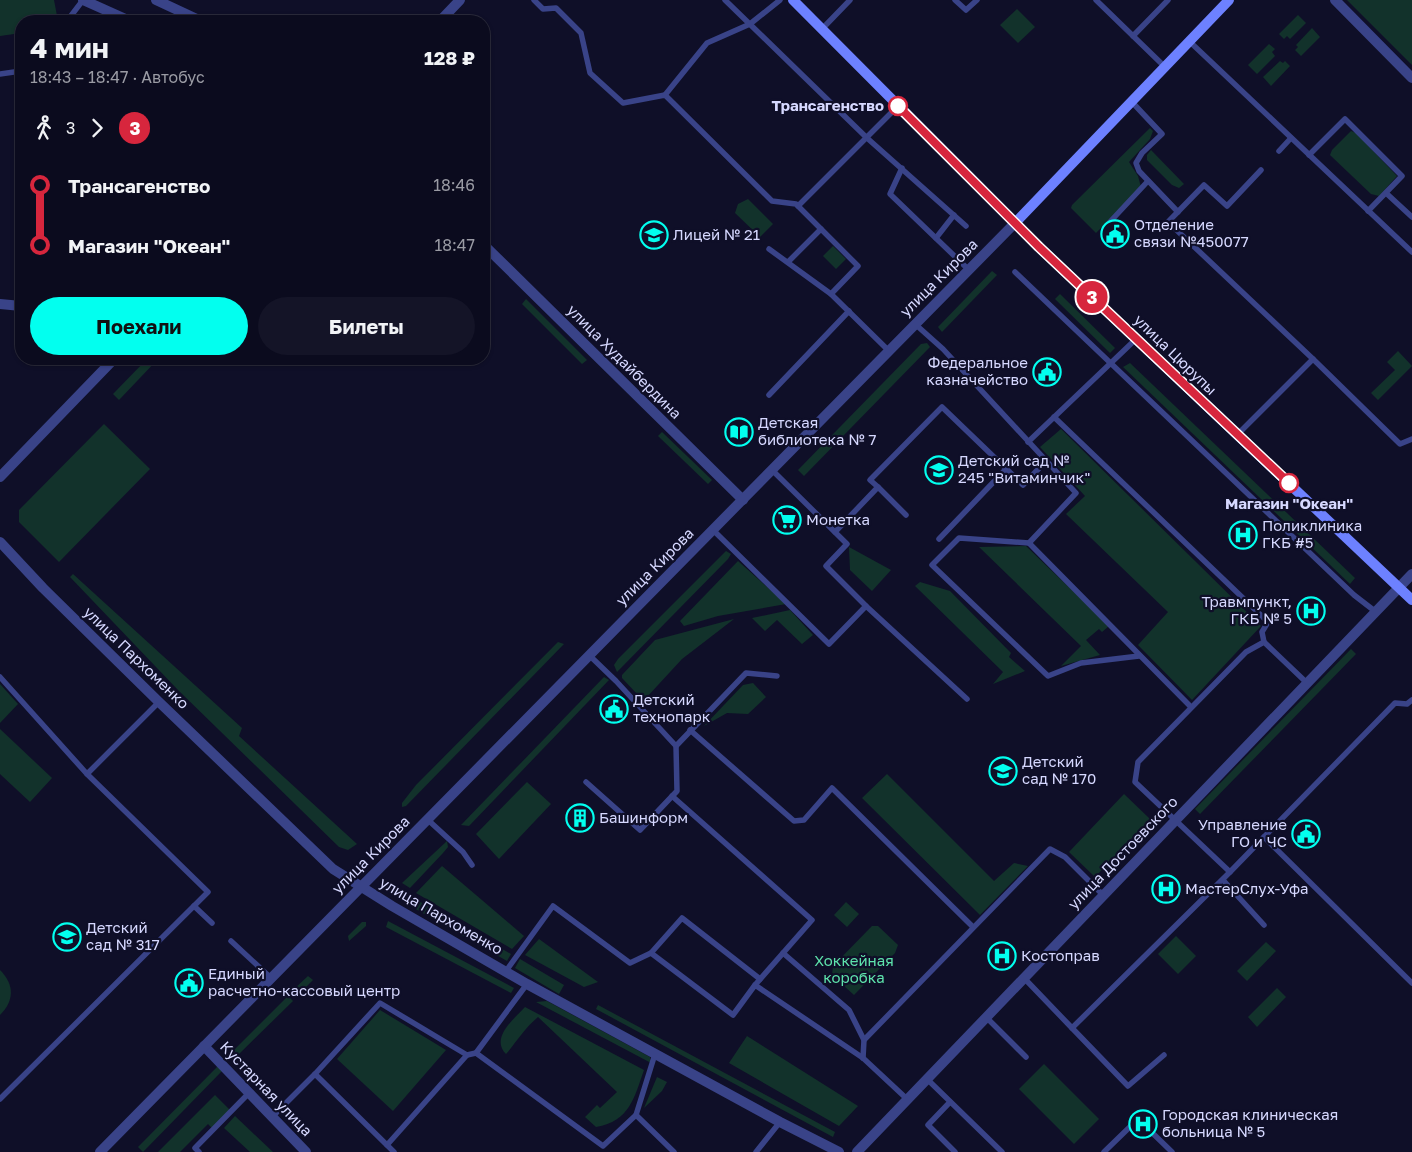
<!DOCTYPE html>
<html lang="ru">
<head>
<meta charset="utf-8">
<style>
  :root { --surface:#0b0b1e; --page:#141427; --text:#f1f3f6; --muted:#9a9ba4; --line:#2b2b3c; --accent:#02ffef }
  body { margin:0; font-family:"Golos Text",sans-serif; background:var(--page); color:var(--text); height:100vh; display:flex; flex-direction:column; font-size:19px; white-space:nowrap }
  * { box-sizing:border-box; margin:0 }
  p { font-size:16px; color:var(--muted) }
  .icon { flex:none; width:28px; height:28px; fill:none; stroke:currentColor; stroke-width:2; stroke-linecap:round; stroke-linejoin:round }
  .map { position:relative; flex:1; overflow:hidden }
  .side { position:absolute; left:15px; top:15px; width:475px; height:350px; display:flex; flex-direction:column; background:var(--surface); border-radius:20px; box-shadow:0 1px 4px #0004,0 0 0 1px var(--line) }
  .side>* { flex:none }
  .badge { padding:0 10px; border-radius:16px; font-size:18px; line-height:32px }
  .map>.badge { position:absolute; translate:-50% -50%; box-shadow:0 0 0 2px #fff }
  .legs { display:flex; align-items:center; gap:8px; height:55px; padding:0 15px; font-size:16px }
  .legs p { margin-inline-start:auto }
  .summary { display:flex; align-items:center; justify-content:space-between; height:85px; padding:0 15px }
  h1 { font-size:28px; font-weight:700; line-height:38px }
  .primary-button { display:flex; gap:10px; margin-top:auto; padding:10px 15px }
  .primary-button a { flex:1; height:58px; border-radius:30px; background:var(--accent); color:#111; font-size:20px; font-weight:700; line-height:58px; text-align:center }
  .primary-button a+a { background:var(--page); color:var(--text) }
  ul { padding:0 15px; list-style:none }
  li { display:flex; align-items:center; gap:18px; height:60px; font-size:19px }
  li i { display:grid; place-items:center; width:8px; height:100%; margin:0 6px; background:currentColor }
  li i::after { content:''; width:12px; height:12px; margin:-6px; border:4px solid; border-radius:50%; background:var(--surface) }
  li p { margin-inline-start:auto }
  li:first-child i { background:linear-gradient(#0000 50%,currentColor 0) }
  li:last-child i { background:linear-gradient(currentColor 50%,#0000 0) }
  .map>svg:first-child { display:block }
  .green { fill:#12322b }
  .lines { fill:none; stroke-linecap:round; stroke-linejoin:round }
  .service { stroke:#394388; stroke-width:5.5 }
  .minor { stroke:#394388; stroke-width:10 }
  .tertiary { stroke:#394388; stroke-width:10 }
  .secondary { stroke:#6d81ff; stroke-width:10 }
  .line-1-casing { stroke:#fff; stroke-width:11 }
  .line-1 { stroke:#d7263d; stroke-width:8 }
  .stop-1-dot { fill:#fff; stroke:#d7263d; stroke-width:2.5 }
  .labels { text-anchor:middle; stroke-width:4.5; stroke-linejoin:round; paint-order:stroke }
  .stop-label { font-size:15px; font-weight:bold; fill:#d6d8ff; stroke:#0f0f28; text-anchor:end }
  .poi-label { font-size:15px; fill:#d6d8ff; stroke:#0f0f28; text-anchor:start }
  .street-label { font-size:15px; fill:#d6d8ff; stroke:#0f0f28 }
  .park-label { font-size:15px; fill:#5ee3ac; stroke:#0f0f28 }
</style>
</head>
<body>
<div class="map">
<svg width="1412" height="1152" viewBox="0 0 1412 1152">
  <rect width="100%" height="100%" fill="#0f0f28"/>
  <g class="green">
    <polygon points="0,0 54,0 58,21 21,21 21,33 0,36"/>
    <polygon points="1347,0 1412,0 1412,65"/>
    <polygon points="1017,9 1035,27 1018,43 1000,25"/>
    <polygon points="1298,15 1306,23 1290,39 1287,36 1284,39 1279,34"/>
    <polygon points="1312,28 1320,37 1301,56 1295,50 1298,47 1296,45"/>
    <polygon points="1269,44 1275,49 1272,52 1275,56 1257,74 1248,65"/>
    <polygon points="1280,61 1283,63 1285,61 1290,66 1271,86 1263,77"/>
    <polygon points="1150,128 1153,131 1150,139 1129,162 1138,176 1141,187 1096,233 1071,208 1072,205"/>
    <polygon points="1351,131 1356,133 1397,176 1379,196 1371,194 1330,155 1332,150"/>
    <polygon points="1151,150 1184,184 1179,188 1172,185 1147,160 1147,155"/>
    <polygon points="748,199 773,224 760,237 735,213 738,204"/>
    <polygon points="833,246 846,259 836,269 823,256"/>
    <polygon points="992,271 997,275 942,332 938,327"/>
    <polygon points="1060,294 1115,348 1110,353 1055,299"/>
    <polygon points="526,299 587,360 582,364 522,304"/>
    <polygon points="927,343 930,347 804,476 798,470 921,344"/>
    <polygon points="1398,351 1412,366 1378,400 1371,393 1395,370 1387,362"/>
    <polygon points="147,359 158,359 119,400 113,394"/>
    <polygon points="1130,363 1355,578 1350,584 1123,367"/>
    <polygon points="104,424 150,469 59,562 19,522 19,510"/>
    <polygon points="1061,429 1261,626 1192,700 1138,645 1168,612 1066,514 1085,496 1040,447"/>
    <polygon points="662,432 712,480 708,484 658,436"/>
    <polygon points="1026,546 1109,626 1102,632 1099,629 1086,640 1100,655 1061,666 1081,646 979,547"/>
    <polygon points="849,547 891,570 872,591 850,570"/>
    <polygon points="726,551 731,554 728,559 617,672 614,665 618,659"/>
    <polygon points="738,561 786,604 718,616 684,626 680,621"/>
    <polygon points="73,574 242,728 239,736 357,844 348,850 339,847 178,690 70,577"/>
    <polygon points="920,582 950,591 1011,653 1009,657 1025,671 993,684 1003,672 915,586"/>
    <polygon points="790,610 813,635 802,644 777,620 765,631 752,618"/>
    <polygon points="734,619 682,659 646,698 638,695 622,678 622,675 655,640"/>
    <polygon points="558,642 564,644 406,806 402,807 402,803 416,785"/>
    <polygon points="1351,649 1356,654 1200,814 1195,809"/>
    <polygon points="604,677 609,680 469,826 461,825"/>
    <polygon points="753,683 766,697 748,714 727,713 704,726 743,685"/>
    <polygon points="0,684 18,704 0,723"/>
    <polygon points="0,729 52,778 30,802 0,774"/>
    <polygon points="887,774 994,881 1014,863 1028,866 980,915 862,798"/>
    <polygon points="527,782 551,804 499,859 476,834"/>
    <polygon points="1124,794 1150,819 1095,877 1069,852"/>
    <polygon points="447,841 448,847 443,853 410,888 402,883"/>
    <polygon points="442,866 524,936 512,949 416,893"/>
    <polygon points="410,896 511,954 507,961 405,903"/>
    <polygon points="846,902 859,914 847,927 834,915"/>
    <polygon points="388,921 514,988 511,993 386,927"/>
    <polygon points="362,922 366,922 366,926 349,941 348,936"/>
    <polygon points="872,926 878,926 898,945 895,953 854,995 832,975 833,966"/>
    <polygon points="1176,936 1196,956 1178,974 1158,954"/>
    <polygon points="539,939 598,982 584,987 525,955"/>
    <polygon points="1266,942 1276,951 1247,981 1237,971"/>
    <polygon points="520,959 564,985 559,994 515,968"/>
    <path d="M0,970C15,985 14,1001 0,1015Z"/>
    <polygon points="308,976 313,980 299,994 294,989"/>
    <polygon points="1277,988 1286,997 1257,1027 1248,1017"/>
    <polygon points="288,996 293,1001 234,1059 230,1054"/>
    <polygon points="547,1001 650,1057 651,1063 536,1002"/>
    <polygon points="598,1005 835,1132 833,1137 596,1009"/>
    <path d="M525,1007L644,1070C634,1098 630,1121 596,1127L585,1117L597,1105L600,1108L617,1092L538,1017C524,1029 518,1040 506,1054C490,1038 514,1019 525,1007Z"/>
    <polygon points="380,1010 446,1050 393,1111 337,1059"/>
    <polygon points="747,1036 858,1106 839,1126 729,1063"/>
    <polygon points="1044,1064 1099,1119 1074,1144 1019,1089"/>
    <polygon points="218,1066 222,1071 143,1152 138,1147"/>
    <polygon points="657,1077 667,1082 662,1091 644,1108"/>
    <polygon points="215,1095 230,1110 213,1129 208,1124 180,1152 158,1152"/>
    <polygon points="235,1116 273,1152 250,1152 224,1128"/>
  </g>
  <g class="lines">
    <g class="service">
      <polyline points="534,0 543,9 556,8 581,33 590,73 623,103 665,95 772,201 796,204 858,266 831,294"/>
      <polyline points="725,0 867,138 966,226"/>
      <polyline points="955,0 966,10 977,0"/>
      <polyline points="1096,0 1164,66"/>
      <polyline points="67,21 83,0"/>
      <polyline points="822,29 850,0"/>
      <polyline points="1133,36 1168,0"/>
      <polyline points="1189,41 1412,252"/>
      <polyline points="0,74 21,71"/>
      <polyline points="665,95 707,43 750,24 780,0"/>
      <polyline points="1131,101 1162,134 1142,153 1136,163 1139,171 1178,212"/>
      <polyline points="1279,151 1291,138"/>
      <polyline points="1309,155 1345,119 1402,176 1368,211"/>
      <polyline points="902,168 890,194 969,270"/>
      <polyline points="1261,170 1227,206 1204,185 1168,222 1313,359"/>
      <polyline points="1386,193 1412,217"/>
      <polyline points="798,206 898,106"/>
      <polyline points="1108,224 1148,181"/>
      <polyline points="936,238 954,215"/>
      <polyline points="769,249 831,294 889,351"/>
      <polyline points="788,262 821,229"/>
      <polyline points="1015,272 1354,595 1376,612"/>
      <polyline points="915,324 943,349 1076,493 1029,543 959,538 932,565 1048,676 1081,663 1139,656"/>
      <polyline points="769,395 849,311"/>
      <polyline points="1054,417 1268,622 1262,632 1264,642"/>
      <polyline points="1237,435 1313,359 1400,444 1412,439"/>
      <polyline points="1028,442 1136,339"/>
      <polyline points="878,487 870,480 942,407 1023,485 1046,461"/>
      <polyline points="713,530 829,644 866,606 826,566 847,544 772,470"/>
      <polyline points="835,532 878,487 906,515"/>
      <polyline points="939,539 1006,469"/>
      <polyline points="1029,543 1191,707"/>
      <polyline points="866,606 967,699"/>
      <polyline points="589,655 616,681 676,746 746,673 777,676"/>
      <polyline points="0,677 87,774"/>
      <polyline points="1307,683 1264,642 1246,652 1138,762 1135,782 1230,872 1264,837 1412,983"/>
      <polyline points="690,730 794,821 804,820 832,788 972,926"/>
      <polyline points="586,782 640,830 677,791 676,746"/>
      <polyline points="672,796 812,920 755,985"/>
      <polyline points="427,819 463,852 472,865"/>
      <polyline points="1264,837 1395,703 1407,704 1412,700"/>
      <polyline points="1223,880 1264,925"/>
      <polyline points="194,906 212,923"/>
      <polyline points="231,941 271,978"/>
      <polyline points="651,953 682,918 760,979"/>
      <polyline points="783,953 849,1010 864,1040"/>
      <polyline points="506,971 553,906 630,963 651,953 733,1015 755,985 863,1058 907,1099"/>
      <polyline points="1024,978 1072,1028 1230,872"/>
      <polyline points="986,1017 1026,1057"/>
      <polyline points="1072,1028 1128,1086 1164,1055"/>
      <polyline points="476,1053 603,1146 636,1115"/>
      <polyline points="655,1054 636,1115 674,1152"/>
      <polyline points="863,1058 864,1040 1050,849 1065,857 1103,895"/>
      <polyline points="315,1074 394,1152"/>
      <polyline points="927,1079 1002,1152"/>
      <polyline points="0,1099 208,892 87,774 159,702"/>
      <polyline points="950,1102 928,1125 955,1152"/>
      <polyline points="272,1117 315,1074 380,1003 467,1055 476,1053 527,984"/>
      <polyline points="387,1145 467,1055"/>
      <polyline points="199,1152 195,1148 249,1093"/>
      <polyline points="756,1152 780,1122"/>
      <polyline points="1104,1152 1138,1119 1172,1152"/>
    </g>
    <g class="minor">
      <polyline points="83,0 130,21"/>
      <polyline points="156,0 201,21"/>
      <polyline points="1335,0 1412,78"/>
      <polyline points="0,304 21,306"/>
      <polyline points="204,1046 306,1152"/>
    </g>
    <g class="tertiary">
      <polyline points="440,21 460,0"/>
      <polyline points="484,245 743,500"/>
      <polyline points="0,477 114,359"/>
      <polyline points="0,542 43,588 159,702 333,869 392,906 527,984 780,1122 839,1152"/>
      <polyline points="100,1152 1015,223"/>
      <polyline points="857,1152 1412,574"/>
    </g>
    <g class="secondary">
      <polyline points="793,0 1039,247 1412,600"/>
      <polyline points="1015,223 1229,0"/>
    </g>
  </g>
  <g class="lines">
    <g class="line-1-casing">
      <polyline id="line-1" points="898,106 1039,247 1289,483"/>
    </g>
    <use href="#line-1" class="line-1"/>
  </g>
  <defs>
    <g id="civic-ring" transform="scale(1.4375)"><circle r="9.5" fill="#0f0f28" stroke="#02ffef" stroke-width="1.5"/><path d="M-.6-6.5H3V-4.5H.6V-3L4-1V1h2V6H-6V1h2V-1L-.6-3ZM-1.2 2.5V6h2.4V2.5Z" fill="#02ffef"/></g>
    <g id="school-ring" transform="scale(1.4375)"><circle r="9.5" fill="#0f0f28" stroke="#02ffef" stroke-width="1.5"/><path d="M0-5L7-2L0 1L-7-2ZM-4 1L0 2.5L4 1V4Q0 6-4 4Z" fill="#02ffef"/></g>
    <g id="library-ring" transform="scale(1.4375)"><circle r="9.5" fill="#0f0f28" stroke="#02ffef" stroke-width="1.5"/><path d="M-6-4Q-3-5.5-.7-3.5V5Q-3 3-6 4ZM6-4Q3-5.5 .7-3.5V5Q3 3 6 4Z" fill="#02ffef"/></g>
    <g id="supermarket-ring" transform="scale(1.4375)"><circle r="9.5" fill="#0f0f28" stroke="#02ffef" stroke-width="1.5"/><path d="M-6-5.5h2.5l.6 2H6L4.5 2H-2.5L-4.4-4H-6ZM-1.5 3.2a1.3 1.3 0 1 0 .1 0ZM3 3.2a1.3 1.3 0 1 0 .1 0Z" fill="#02ffef"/></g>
    <g id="hospital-ring" transform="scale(1.4375)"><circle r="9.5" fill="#0f0f28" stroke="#02ffef" stroke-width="1.5"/><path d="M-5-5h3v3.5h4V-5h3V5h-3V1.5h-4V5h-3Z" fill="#02ffef"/></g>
    <g id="building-ring" transform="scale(1.4375)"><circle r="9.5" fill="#0f0f28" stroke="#02ffef" stroke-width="1.5"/><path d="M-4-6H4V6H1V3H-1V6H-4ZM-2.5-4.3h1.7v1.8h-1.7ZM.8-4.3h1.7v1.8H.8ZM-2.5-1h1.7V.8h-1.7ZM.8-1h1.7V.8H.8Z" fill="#02ffef"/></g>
  </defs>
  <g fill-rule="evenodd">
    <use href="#civic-ring" x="1115" y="234"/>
    <use href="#school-ring" x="654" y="235"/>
    <use href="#civic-ring" x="1047" y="372"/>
    <use href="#library-ring" x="739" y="432"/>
    <use href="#school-ring" x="939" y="470"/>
    <use href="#supermarket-ring" x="787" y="520"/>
    <use href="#hospital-ring" x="1243" y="535"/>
    <use href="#hospital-ring" x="1311" y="611"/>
    <use href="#civic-ring" x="614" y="709"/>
    <use href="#school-ring" x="1003" y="771"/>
    <use href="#building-ring" x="580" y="818"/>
    <use href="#civic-ring" x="1306" y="834"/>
    <use href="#hospital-ring" x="1166" y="889"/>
    <use href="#school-ring" x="67" y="937"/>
    <use href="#hospital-ring" x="1002" y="956"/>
    <use href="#civic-ring" x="189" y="983"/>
    <use href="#hospital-ring" x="1143" y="1124"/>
  </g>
  <g class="stop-1-dot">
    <circle cx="898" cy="106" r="9"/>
    <circle cx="1289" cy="483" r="9"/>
  </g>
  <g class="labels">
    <g class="stop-label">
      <text x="884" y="111">Трансагенство</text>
      <text x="1289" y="509" text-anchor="middle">Магазин "Океан"</text>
    </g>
    <g class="poi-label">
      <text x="1134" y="230">Отделение<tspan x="1134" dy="17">связи №450077</tspan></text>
      <text x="673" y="240">Лицей № 21</text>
      <text x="1028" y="368" text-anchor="end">Федеральное<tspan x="1028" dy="17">казначейство</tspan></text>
      <text x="758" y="428">Детская<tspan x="758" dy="17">библиотека № 7</tspan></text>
      <text x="958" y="466">Детский сад №<tspan x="958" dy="17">245 "Витаминчик"</tspan></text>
      <text x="806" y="525">Монетка</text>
      <text x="1262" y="531">Поликлиника<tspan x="1262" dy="17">ГКБ #5</tspan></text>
      <text x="1292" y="607" text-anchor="end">Травмпункт,<tspan x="1292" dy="17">ГКБ № 5</tspan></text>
      <text x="633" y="705">Детский<tspan x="633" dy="17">технопарк</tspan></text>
      <text x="1022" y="767">Детский<tspan x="1022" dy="17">сад № 170</tspan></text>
      <text x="599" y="823">Башинформ</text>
      <text x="1287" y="830" text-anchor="end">Управление<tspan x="1287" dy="17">ГО и ЧС</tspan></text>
      <text x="1185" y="894">МастерСлух-Уфа</text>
      <text x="86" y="933">Детский<tspan x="86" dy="17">сад № 317</tspan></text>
      <text x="1021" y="961">Костоправ</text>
      <text x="208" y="979">Единый<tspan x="208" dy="17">расчетно-кассовый центр</tspan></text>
      <text x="1162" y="1120">Городская клиническая<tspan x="1162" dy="17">больница № 5</tspan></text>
    </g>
    <g class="street-label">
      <text transform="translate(939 278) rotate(-45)" y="5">улица Кирова</text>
      <text transform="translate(1175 355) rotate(44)" y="5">улица Цюрупы</text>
      <text transform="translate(624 362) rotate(45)" y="5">улица Худайбердина</text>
      <text transform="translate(655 567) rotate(-45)" y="5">улица Кирова</text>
      <text transform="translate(136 658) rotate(44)" y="5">улица Пархоменко</text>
      <text transform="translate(1123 853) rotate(-46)" y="5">улица Достоевского</text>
      <text transform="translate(371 855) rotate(-45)" y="5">улица Кирова</text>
      <text transform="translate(441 916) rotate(30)" y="5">улица Пархоменко</text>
      <text transform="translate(266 1089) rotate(46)" y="5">Кустарная улица</text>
    </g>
    <g class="park-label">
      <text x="854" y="966">Хоккейная<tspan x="854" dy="17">коробка</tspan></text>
    </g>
  </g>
</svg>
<b class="badge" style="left:1092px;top:297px;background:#d7263d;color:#fff">3</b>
<section class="side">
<div class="summary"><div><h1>4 мин</h1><p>18:43 – 18:47 · Автобус</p></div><b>128 ₽</b></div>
<div class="legs"><svg class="icon" aria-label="walk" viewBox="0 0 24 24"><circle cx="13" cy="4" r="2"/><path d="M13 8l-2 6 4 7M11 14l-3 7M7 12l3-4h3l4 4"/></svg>3<svg class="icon" aria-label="forward" viewBox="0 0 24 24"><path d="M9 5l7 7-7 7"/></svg><b class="badge" style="background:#d7263d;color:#fff">3</b></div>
<ul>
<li><i style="color:#d7263d"></i><b>Трансагенство</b><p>18:46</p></li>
<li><i style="color:#d7263d"></i><b>Магазин &quot;Океан&quot;</b><p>18:47</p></li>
</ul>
<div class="primary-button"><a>Поехали</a><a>Билеты</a></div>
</section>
</div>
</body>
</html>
